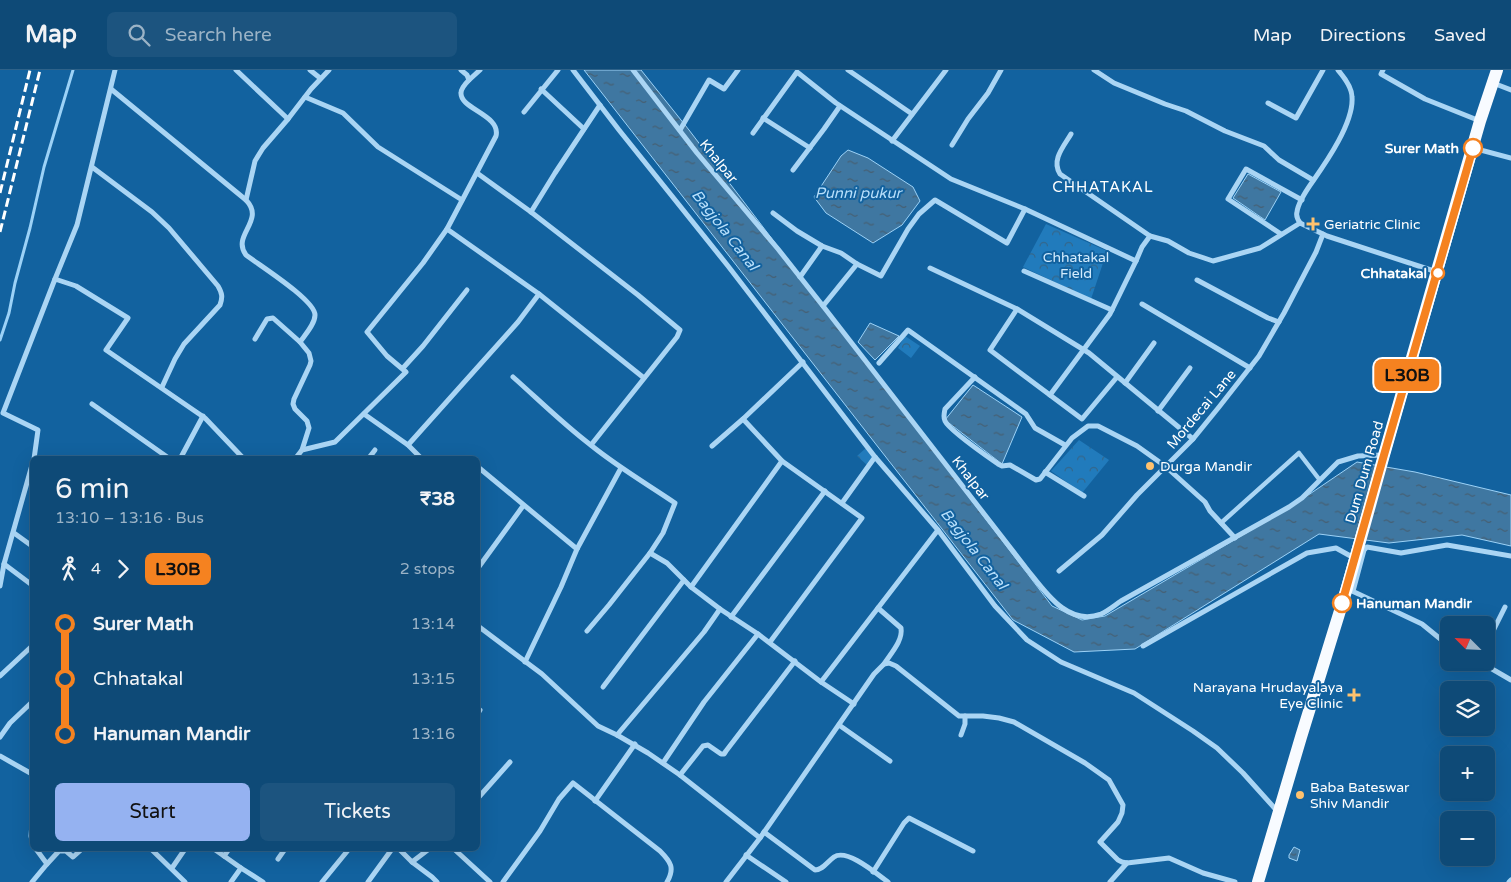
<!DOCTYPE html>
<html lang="en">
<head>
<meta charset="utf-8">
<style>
  :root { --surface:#0e4a77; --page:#1c547f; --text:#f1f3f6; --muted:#9bb3c6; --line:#2e6289; --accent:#95b2f1 }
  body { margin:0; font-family:"Varela Round",sans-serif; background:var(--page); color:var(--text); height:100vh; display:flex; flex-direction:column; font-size:19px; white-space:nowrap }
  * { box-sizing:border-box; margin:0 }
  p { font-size:16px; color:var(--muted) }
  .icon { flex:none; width:28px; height:28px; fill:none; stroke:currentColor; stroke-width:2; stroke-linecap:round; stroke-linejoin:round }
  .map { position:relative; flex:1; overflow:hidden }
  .details { position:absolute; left:30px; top:386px; width:450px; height:395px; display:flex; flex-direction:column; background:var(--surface); border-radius:8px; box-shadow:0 5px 20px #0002,0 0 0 1px var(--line) }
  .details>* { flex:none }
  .badge { padding:0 10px; border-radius:8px; font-size:18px; line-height:32px }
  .needle { width:32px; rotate:294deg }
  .buttons { position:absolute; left:1440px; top:546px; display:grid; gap:10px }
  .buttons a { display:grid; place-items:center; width:55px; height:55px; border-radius:8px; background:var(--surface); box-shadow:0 5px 20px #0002,0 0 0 1px var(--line); font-size:25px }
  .map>.badge { position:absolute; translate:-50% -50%; box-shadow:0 0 0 2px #fff }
  .legs { display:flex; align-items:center; gap:8px; height:55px; padding:0 25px; font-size:16px }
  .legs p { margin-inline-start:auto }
  .summary { display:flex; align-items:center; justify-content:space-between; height:85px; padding:0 25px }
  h1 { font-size:28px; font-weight:600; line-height:38px }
  .primary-button { display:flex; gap:10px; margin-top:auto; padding:10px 25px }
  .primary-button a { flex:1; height:58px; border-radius:8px; background:var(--accent); color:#111; font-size:20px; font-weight:600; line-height:58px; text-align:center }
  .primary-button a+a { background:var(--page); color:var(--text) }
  ul { padding:0 25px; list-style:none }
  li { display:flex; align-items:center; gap:18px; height:55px; font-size:19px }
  li i { display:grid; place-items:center; width:8px; height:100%; margin:0 6px; background:currentColor }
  li i::after { content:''; width:12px; height:12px; margin:-6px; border:4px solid; border-radius:50%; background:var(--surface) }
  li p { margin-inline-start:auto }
  li:first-child i { background:linear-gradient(#0000 50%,currentColor 0) }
  li:last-child i { background:linear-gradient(currentColor 50%,#0000 0) }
  header { display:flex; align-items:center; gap:30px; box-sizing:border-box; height:70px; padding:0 25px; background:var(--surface); border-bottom:1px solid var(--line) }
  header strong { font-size:24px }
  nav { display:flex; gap:28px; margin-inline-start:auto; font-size:18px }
  .search { width:350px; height:45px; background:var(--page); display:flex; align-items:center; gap:12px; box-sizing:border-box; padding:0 18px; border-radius:8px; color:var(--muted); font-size:19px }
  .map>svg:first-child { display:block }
  .park { fill:url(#park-crowns) }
  .water { fill:url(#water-ripples); stroke:#9cd2f7 }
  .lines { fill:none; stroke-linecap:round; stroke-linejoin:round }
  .stream { stroke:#9cd2f7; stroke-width:3 }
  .pedestrian { stroke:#aad5f4; stroke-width:4.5 }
  .minor { stroke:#aad5f4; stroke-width:5 }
  .primary { stroke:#f8fbff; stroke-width:12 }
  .rail { stroke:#fff; stroke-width:3; stroke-dasharray:9 4; stroke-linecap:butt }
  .line-1-casing { stroke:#fff; stroke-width:11 }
  .line-1 { stroke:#f58220; stroke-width:8 }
  .stop-1-dot { fill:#fff; stroke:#f58220; stroke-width:2.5 }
  .poi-dot { fill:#ffc26e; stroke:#12629f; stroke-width:2 }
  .labels { text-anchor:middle; stroke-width:4; stroke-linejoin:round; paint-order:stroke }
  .stop-label { font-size:14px; font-weight:bold; fill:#fff; stroke:#12629f; text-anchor:end }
  .street-label { font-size:14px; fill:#fff; stroke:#12629f }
  .poi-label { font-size:14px; fill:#fff; stroke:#12629f; text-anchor:start }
  .park-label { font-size:14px; fill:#d3ecfe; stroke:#12629f }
  .neighbourhood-label { font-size:15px; letter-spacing:1px; fill:#fff; stroke:#12629f }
  .water-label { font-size:15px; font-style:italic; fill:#b7dffb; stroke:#12629f }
</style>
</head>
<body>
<header>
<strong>Map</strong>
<div class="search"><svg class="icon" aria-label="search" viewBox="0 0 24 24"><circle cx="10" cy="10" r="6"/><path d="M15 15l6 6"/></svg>Search here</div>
<nav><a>Map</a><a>Directions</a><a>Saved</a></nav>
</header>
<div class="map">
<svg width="1511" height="812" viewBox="0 0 1511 812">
  <defs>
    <pattern id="park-crowns" width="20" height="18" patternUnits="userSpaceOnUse" patternTransform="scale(1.25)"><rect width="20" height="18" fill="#217bbc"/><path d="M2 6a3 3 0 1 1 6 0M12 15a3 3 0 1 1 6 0" fill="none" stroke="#34668a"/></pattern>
    <pattern id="water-ripples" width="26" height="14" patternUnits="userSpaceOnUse" patternTransform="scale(1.25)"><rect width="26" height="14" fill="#3f77a1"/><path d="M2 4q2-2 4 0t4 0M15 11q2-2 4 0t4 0" fill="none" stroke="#465f72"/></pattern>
  </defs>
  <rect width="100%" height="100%" fill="#12629f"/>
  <g class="park">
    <polygon points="1046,154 1107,181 1091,229 1023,197"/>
    <polygon points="905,266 920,276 911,288 898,278"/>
    <polygon points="1079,370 1109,390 1082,423 1051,401"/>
    <polygon points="866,378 874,388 867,395 857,386"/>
  </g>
  <g class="water">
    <polygon points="584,0 641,0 689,60 1052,536 1082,550 1105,546 1292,436 1357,392 1415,402 1511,425 1511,476 1462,465 1389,473 1319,464 1135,579 1074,582 1013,550"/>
    <polygon points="848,80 868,88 913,117 920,131 902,155 873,173 826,143 814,127 841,86"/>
    <polygon points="1248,104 1281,122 1265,150 1233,128"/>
    <polygon points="870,253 899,266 875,290 858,272"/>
    <polygon points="973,315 1022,347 1002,394 945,350"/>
    <polygon points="1294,777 1300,780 1297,791 1289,788 1289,785"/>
  </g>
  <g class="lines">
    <polyline class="stream" points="0,270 9,243 15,213 30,158 44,97 73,0"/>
    <polyline class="pedestrian" points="1221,453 1299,383 1319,409"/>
    <g class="minor">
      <polyline points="236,0 288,49"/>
      <polyline points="310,0 320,8"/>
      <polyline points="573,0 619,60 728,196 875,387 938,460 995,536 1027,570 1061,592 1134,623 1193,661 1217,678 1243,703 1278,742"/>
      <path d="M633,0L697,83L778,179L823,236L1026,498C1044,520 1067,557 1101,544C1108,541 1115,535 1121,531L1289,437L1302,428L1338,392L1358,386L1383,385"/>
      <polyline points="848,0 912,44"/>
      <polyline points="1094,0 1114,13 1165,34 1186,41 1225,61 1264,76 1279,90 1313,110"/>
      <polyline points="1383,0 1381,4 1425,29 1480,51"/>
      <polyline points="469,10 480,0"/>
      <polyline points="1493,13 1511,20"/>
      <polyline points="111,19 246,130"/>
      <polyline points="541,19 584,59"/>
      <polyline points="305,27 343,43 378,77 462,130"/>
      <polyline points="1268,33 1296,48 1323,0"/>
      <polyline points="524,42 558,0"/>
      <polyline points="763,48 810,78"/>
      <polyline points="680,60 709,10 724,19 738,0"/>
      <polyline points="753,63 797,2 836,33 951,109 1025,139 1136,191 1110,244 1050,325"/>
      <path d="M1071,64C1064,76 1051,90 1060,104L1150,166"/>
      <polyline points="892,71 946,0"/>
      <polyline points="952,75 968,49 988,23 1001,0"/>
      <polyline points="1473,78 1511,88"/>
      <path d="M92,97L152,142L169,158L218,216C222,223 223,227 220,235L184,274L175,289L162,317"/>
      <polyline points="793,100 824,59 840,36"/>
      <polyline points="477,103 531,142 638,225 680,260 677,267 591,375"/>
      <polyline points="531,142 555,103 600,35"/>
      <polyline points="773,143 797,161 822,176 841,183 857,194 881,206 908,159 919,144 935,130 1007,173 1025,139"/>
      <path d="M1300,153C1298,150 1296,145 1297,142C1298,133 1308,118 1313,111C1327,91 1354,52 1352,27C1352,17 1344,7 1338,0"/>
      <polyline points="447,159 539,224 644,308"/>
      <polyline points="1281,164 1228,129 1246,99 1302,130"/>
      <polyline points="1136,191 1142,177 1150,166 1168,171 1189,183 1213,191 1260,178 1300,153 1327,166 1437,202"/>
      <polyline points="930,198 1017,239"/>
      <polyline points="1024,201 1112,240"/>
      <polyline points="800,207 822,176"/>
      <polyline points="55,209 77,155 115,0"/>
      <polyline points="1197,210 1268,248 1279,252"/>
      <polyline points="1142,234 1250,298"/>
      <polyline points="823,236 857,194"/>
      <polyline points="255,269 267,249 273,248 300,272"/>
      <polyline points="879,293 908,260 1026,344 1035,358 1065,375"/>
      <polyline points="403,298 423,276 467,220"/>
      <path d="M513,307C539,330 564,355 592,376C618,397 647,414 675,433L663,463L650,483L609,535L587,561"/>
      <path d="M975,307L945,339C944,344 943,347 945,351C949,360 988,387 998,394L1002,396L1010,395L1036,410L1040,409L1072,368L1088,356H1098L1137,376L1165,396L1205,432L1210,441L1235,468"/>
      <polyline points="1117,307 1082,349 990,280 1017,239 1089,283 1193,369"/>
      <polyline points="1125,313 1154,273"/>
      <polyline points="92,334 170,389"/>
      <polyline points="1158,341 1190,298"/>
      <polyline points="364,344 408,375 422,389"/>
      <polyline points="743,349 782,391 862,448 770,572"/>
      <polyline points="408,375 518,252 539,224"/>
      <polyline points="712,376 743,349 803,292"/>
      <path d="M302,380L309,358L307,351L295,339L293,334L294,329L310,295L311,291L309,283L300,272C305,265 315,254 315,245C315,230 259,195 246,185C231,165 266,151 246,130L255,91L263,78L288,49L311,19L329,0"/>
      <polyline points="34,389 38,360 3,343 55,209 76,216 128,248 106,280 205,348 244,389"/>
      <polyline points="180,389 203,346"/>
      <path d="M295,389L302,380L335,372L406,302L387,286L367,262L423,193L447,159L496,66C501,45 460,39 461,23C461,19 466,13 469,10L467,5L461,0"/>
      <polyline points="368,389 375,380"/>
      <polyline points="478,397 577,479"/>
      <polyline points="1045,402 1084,426"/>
      <polyline points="842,433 875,387"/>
      <polyline points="14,463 32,476"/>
      <polyline points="650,483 667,493 691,517 720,539 758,564 821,612 854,634"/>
      <polyline points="4,494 32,515"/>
      <polyline points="478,498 523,436"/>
      <polyline points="1059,501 1102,465 1137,425 1193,369 1219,337 1259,286 1284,243 1316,182 1323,164"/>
      <polyline points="0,516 4,494 32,395"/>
      <polyline points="691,517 782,391"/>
      <polyline points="1350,520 1422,554 1449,576"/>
      <polyline points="1353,521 1364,480 1367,477 1401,483 1447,475 1511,486"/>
      <path d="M878,538L901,558C903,571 891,583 884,594"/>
      <polyline points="731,547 825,421"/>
      <polyline points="478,556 542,604 598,656 617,665 648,683 680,705 760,768"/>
      <polyline points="1486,575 1505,537"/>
      <polyline points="1143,576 1307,483 1336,478 1354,488"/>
      <polyline points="525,592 561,517 577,479 621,398"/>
      <polyline points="1480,592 1511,610"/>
      <polyline points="0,606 32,576"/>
      <polyline points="821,612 938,460"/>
      <polyline points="603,617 684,510"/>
      <polyline points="478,643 480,640"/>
      <polyline points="839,655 890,691"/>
      <polyline points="617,665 704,562 720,539"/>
      <polyline points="961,665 965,654 965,646"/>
      <polyline points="0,667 10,653 32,632"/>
      <polyline points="0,686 32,704"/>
      <polyline points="663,693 704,632 758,564"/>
      <polyline points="680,705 703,676 708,675 721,684 724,684 726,681 795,591"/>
      <polyline points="478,728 510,692"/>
      <polyline points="595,731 635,674"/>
      <polyline points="32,753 31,766 32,771"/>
      <path d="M764,762L815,800C823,800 827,792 834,787C847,778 877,804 888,812"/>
      <polyline points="151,779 185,812"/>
      <polyline points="214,779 241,798 231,812"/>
      <polyline points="399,779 412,792 432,807 437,812"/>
      <polyline points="454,779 490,812"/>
      <polyline points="746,785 786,812"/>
      <polyline points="224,786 229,779"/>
      <polyline points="278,789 285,779"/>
      <polyline points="412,792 429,779"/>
      <polyline points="47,794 59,781 66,781 73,787 82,779"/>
      <polyline points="172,798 185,779"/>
      <polyline points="241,798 263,812"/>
      <polyline points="873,802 904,753 909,748 973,781"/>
      <polyline points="32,812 47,794 36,779"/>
      <polyline points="322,812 349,779"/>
      <polyline points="368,812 392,779"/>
      <path d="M503,812L540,761L559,729L573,713L660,781C671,792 675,798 667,812"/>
      <polyline points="726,812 760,768 874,604 884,594 889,593 896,596 959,646 983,646 999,648 1014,652 1085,693 1109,710 1123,735 1122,743 1118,752 1100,772 1118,790 1122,792 1127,793 1169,788 1203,803 1235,812"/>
      <polyline points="1110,812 1127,793"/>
      <polyline points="1509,812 1511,810"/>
    </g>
    <polyline class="primary" points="1258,812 1301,667 1347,518 1384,385 1480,51 1497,0"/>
    <g class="rail">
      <polyline points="0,123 30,0"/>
      <polyline points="0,162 40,0"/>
    </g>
  </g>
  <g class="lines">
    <g class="line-1-casing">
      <polyline id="line-1" points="1342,533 1384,385 1473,78"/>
    </g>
    <use href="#line-1" class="line-1"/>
  </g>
  <g class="stop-1-dot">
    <circle cx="1473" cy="78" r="9"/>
    <circle cx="1438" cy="203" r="6"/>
    <circle cx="1342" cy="533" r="9"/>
  </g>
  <g class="poi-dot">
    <path d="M1310.5 146.5h5v5h5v5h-5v5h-5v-5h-5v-5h5z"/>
    <circle cx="1150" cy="396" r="5"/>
    <path d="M1351.5 617.5h5v5h5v5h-5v5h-5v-5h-5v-5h5z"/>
    <circle cx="1300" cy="725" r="5"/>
  </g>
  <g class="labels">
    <g class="stop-label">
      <text x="1459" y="83">Surer Math</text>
      <text x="1427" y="208">Chhatakal</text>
      <text x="1356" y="538" text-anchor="start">Hanuman Mandir</text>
    </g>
    <g class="street-label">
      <text transform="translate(719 91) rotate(51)" y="5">Khalpar</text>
      <text transform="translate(1201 339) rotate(-50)" y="5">Mordecai Lane</text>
      <text transform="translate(1364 402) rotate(-74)" y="5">Dum Dum Road</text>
      <text transform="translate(971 408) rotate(52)" y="5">Khalpar</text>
    </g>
    <g class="poi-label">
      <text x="1324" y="159">Geriatric Clinic</text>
      <text x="1160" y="401">Durga Mandir</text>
      <text x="1343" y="622" text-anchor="end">Narayana Hrudayalaya<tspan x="1343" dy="16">Eye Clinic</tspan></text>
      <text x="1310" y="722">Baba Bateswar<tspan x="1310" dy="16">Shiv Mandir</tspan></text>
    </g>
    <g class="park-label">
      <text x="1076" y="192">Chhatakal<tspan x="1076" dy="16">Field</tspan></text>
    </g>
    <g class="neighbourhood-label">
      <text x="1103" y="122">CHHATAKAL</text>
    </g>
    <g class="water-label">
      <text x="858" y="128">Punni pukur</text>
      <text transform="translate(725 160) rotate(52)" y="5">Bagjola Canal</text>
      <text transform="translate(974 479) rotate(52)" y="5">Bagjola Canal</text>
    </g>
  </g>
</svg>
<div class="buttons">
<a><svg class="needle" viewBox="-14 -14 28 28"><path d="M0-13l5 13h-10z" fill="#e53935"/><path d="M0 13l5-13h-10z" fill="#9bb3c6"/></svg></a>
<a><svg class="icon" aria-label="layers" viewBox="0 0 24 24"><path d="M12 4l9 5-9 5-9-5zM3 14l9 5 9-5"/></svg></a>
<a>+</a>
<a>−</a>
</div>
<b class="badge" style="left:1407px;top:305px;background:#f58220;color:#111">L30B</b>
<section class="details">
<div class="summary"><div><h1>6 min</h1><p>13:10 – 13:16 · Bus</p></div><b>₹38</b></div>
<div class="legs"><svg class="icon" aria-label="walk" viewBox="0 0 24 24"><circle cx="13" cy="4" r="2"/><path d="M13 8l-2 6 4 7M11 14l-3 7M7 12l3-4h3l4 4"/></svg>4<svg class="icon" aria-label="forward" viewBox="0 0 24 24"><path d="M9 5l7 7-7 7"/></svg><b class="badge" style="background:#f58220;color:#111">L30B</b><p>2 stops</p></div>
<ul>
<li><i style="color:#f58220"></i><b>Surer Math</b><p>13:14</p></li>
<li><i style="color:#f58220"></i><span>Chhatakal</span><p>13:15</p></li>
<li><i style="color:#f58220"></i><b>Hanuman Mandir</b><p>13:16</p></li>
</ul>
<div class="primary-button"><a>Start</a><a>Tickets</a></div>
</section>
</div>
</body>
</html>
